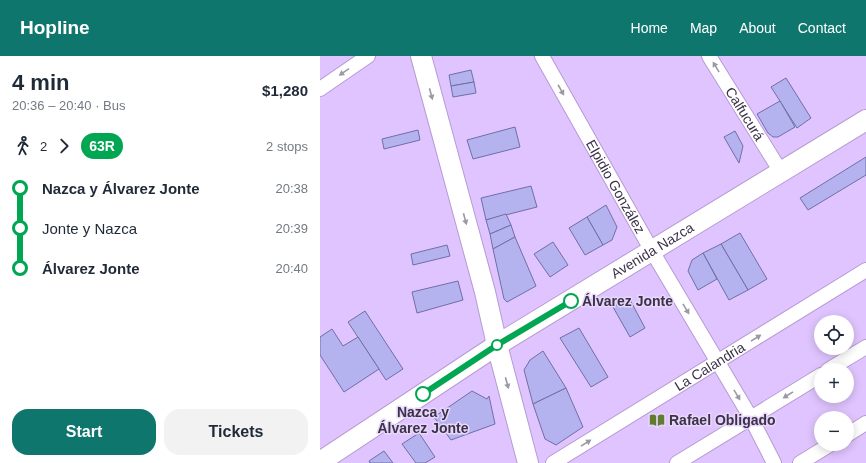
<!DOCTYPE html>
<html lang="en">
<head>
<meta charset="utf-8">
<style>
  :root { --surface:#fff; --page:#f2f2f3; --text:#1f2937; --muted:#747a83; --accent:#0f766e }
  body { margin:0; font-family:Helvetica,sans-serif; background:var(--page); color:var(--text); height:100vh; display:flex; flex-direction:column; font-size:15px; white-space:nowrap }
  * { box-sizing:border-box; margin:0 }
  p { font-size:13px; color:var(--muted) }
  .icon { flex:none; width:22px; height:22px; fill:none; stroke:currentColor; stroke-width:2; stroke-linecap:round; stroke-linejoin:round }
  .map { position:relative; flex:1; overflow:hidden }
  .sheet { display:flex; flex-direction:column; background:var(--surface); width:320px }
  .sheet>* { flex:none }
  .badge { padding:0 8px; border-radius:13px; font-size:14px; line-height:26px }
  .buttons { position:absolute; left:494px; top:259px; display:grid; gap:8px }
  .buttons a { display:grid; place-items:center; width:40px; height:40px; border-radius:50%; background:var(--surface); box-shadow:0 2px 10px #0003; font-size:20px }
  .map>.badge { position:absolute; translate:-50% -50%; box-shadow:0 0 0 2px #fff }
  .legs { display:flex; align-items:center; gap:6px; height:44px; padding:0 12px; font-size:13px }
  .legs p { margin-inline-start:auto }
  .overview { display:flex; align-items:center; justify-content:space-between; height:68px; padding:0 12px }
  h1 { font-size:22px; font-weight:700; line-height:30px }
  .button { display:flex; gap:8px; margin-top:auto; padding:8px 12px }
  .button a { flex:1; height:46px; border-radius:16px; background:var(--accent); color:#fff; font-size:16px; font-weight:700; line-height:46px; text-align:center }
  .button a+a { background:var(--page); color:var(--text) }
  ul { padding:0 12px; list-style:none }
  li { display:flex; align-items:center; gap:14px; height:40px; font-size:15px }
  li i { display:grid; place-items:center; width:6px; height:100%; margin:0 5px; background:currentColor }
  li i::after { content:''; width:10px; height:10px; margin:-5px; border:3px solid; border-radius:50%; background:var(--surface) }
  li p { margin-inline-start:auto }
  li:first-child i { background:linear-gradient(#0000 50%,currentColor 0) }
  li:last-child i { background:linear-gradient(currentColor 50%,#0000 0) }
  header { display:flex; align-items:center; gap:24px; box-sizing:border-box; height:56px; padding:0 20px; background:var(--accent); color:#fff }
  header strong { font-size:19px }
  nav { display:flex; gap:22px; margin-inline-start:auto; font-size:14px }
  main { display:flex; flex:1; min-height:0 }
  .map>svg:first-child { display:block }
  .building { fill:#b5b3ef; stroke:#716ea5 }
  .lines { fill:none; stroke-linecap:round; stroke-linejoin:round }
  .street-casing { stroke:#b69bd3; stroke-width:16 }
  .secondary-casing { stroke:#b69bd3; stroke-width:22 }
  .street { stroke:#fff; stroke-width:14 }
  .secondary { stroke:#fff; stroke-width:20 }
  .oneway { fill:#9e98a4 }
  .line-1-casing { stroke:#fff; stroke-width:9 }
  .line-1 { stroke:#00a651; stroke-width:6 }
  .stop-1-dot { fill:#fff; stroke:#00a651; stroke-width:2 }
  .labels { text-anchor:middle; stroke-width:3; stroke-linejoin:round; paint-order:stroke }
  .street-label { font-size:14px; fill:#3c3148; stroke:#e7d7fb }
  .stop-label { font-size:14px; font-weight:bold; fill:#3c3148; stroke:#e7d7fb; text-anchor:start }
  .poi-label { font-size:14px; font-weight:bold; fill:#3c3148; stroke:#e7d7fb; text-anchor:start }
</style>
</head>
<body>
<header>
<strong>Hopline</strong>
<nav><a>Home</a><a>Map</a><a>About</a><a>Contact</a></nav>
</header>
<main>
<section class="sheet">
<div class="overview"><div><h1>4 min</h1><p>20:36 – 20:40 · Bus</p></div><b>$1,280</b></div>
<div class="legs"><svg class="icon" aria-label="walk" viewBox="0 0 24 24"><circle cx="13" cy="4" r="2"/><path d="M13 8l-2 6 4 7M11 14l-3 7M7 12l3-4h3l4 4"/></svg>2<svg class="icon" aria-label="forward" viewBox="0 0 24 24"><path d="M9 5l7 7-7 7"/></svg><b class="badge" style="background:#00a651;color:#fff">63R</b><p>2 stops</p></div>
<ul>
<li><i style="color:#00a651"></i><b>Nazca y Álvarez Jonte</b><p>20:38</p></li>
<li><i style="color:#00a651"></i><span>Jonte y Nazca</span><p>20:39</p></li>
<li><i style="color:#00a651"></i><b>Álvarez Jonte</b><p>20:40</p></li>
</ul>
<div class="button"><a>Start</a><a>Tickets</a></div>
</section>
<div class="map">
<svg width="546" height="407" viewBox="0 0 546 407">
  <rect width="100%" height="100%" fill="#e0c4ff"/>
  <g class="building">
    <polygon points="151,14 154,26 131,30 129,19"/>
    <polygon points="466,22 491,62 477,72 451,31"/>
    <polygon points="154,26 156,37 133,41 131,30"/>
    <polygon points="460,45 475,71 458,81 453,81 448,77 437,58"/>
    <polygon points="195,71 200,91 153,103 147,84"/>
    <polygon points="98,74 100,84 64,93 62,83"/>
    <polygon points="415,75 423,90 419,107 404,81"/>
    <polygon points="546,101 546,119 488,154 480,142"/>
    <polygon points="211,130 217,151 166,164 161,142"/>
    <polygon points="286,149 297,171 292,184 283,189 267,161"/>
    <polygon points="186,158 191,169 170,178 166,164"/>
    <polygon points="267,161 283,189 265,199 249,172"/>
    <polygon points="191,169 195,181 173,193 170,178"/>
    <polygon points="420,177 447,223 428,234 401,188"/>
    <polygon points="195,181 216,230 187,246 184,243 173,193"/>
    <polygon points="233,186 248,209 230,221 214,198"/>
    <polygon points="401,188 428,234 409,244 383,197"/>
    <polygon points="127,189 130,200 93,209 91,198"/>
    <polygon points="383,197 397,223 378,234 368,215 372,204"/>
    <polygon points="138,225 143,244 97,257 92,236"/>
    <polygon points="309,242 325,272 310,281 293,251"/>
    <polygon points="45,255 83,313 66,324 28,266"/>
    <polygon points="259,272 288,321 271,331 240,282"/>
    <polygon points="12,273 23,290 38,281 59,313 24,336 0,299 0,281"/>
    <polygon points="223,295 246,332 213,348 204,314 210,304"/>
    <polygon points="246,332 263,371 236,389 225,383 213,348"/>
    <polygon points="152,335 167,343 169,340 175,368 131,384 114,361"/>
    <polygon points="99,377 115,401 105,407 96,407 82,388"/>
    <polygon points="64,395 73,407 50,407 49,405"/>
  </g>
  <g class="lines">
    <g class="street-casing">
      <g id="street">
        <path id="s1" d="M222,0L332,195L431,362L454,407"/>
        <path id="s2" d="M389,0L461,116"/>
        <polyline points="0,33 48,0"/>
        <polyline points="508,314 546,291"/>
        <polyline points="527,379 546,367"/>
        <path id="s3" d="M233,407L546,214"/>
        <polyline points="357,407 501,319"/>
        <polyline points="480,407 511,388"/>
      </g>
    </g>
    <g class="secondary-casing">
      <g id="secondary">
        <polyline points="101,0 165,236 177,289 208,407"/>
        <path id="s4" d="M0,406L177,289L546,64"/>
      </g>
    </g>
    <use href="#street" class="street"/>
    <use href="#secondary" class="secondary"/>
  </g>
  <defs><path id="oneway-solid" d="M-6-.8H1V-3.2L6.5 0L1 3.2V.8H-6Z"/></defs>
  <g class="oneway">
    <use href="#oneway-solid" transform="translate(396 11) rotate(-121)"/>
    <use href="#oneway-solid" transform="translate(24 16) rotate(146)"/>
    <use href="#oneway-solid" transform="translate(241 34) rotate(61)"/>
    <use href="#oneway-solid" transform="translate(111 38) rotate(75)"/>
    <use href="#oneway-solid" transform="translate(145 163) rotate(75)"/>
    <use href="#oneway-solid" transform="translate(366 253) rotate(59)"/>
    <use href="#oneway-solid" transform="translate(436 282) rotate(-32)"/>
    <use href="#oneway-solid" transform="translate(187 327) rotate(75)"/>
    <use href="#oneway-solid" transform="translate(417 339) rotate(59)"/>
    <use href="#oneway-solid" transform="translate(468 339) rotate(148)"/>
    <use href="#oneway-solid" transform="translate(266 387) rotate(-32)"/>
  </g>
  <g class="lines">
    <g class="line-1-casing">
      <polyline id="line-1" points="103,338 177,289 251,245"/>
    </g>
    <use href="#line-1" class="line-1"/>
  </g>
  <defs>
    <g id="library-bare" transform="scale(1.2)"><path d="M-6-4Q-3-5.5-.7-3.5V5Q-3 3-6 4ZM6-4Q3-5.5 .7-3.5V5Q3 3 6 4Z" fill="#617c2f" stroke="#e7d7fb" stroke-width="2.5" paint-order="stroke"/></g>
  </defs>
  <g fill-rule="evenodd">
    <use href="#library-bare" x="337" y="364"/>
  </g>
  <g class="stop-1-dot">
    <circle cx="251" cy="245" r="7"/>
    <circle cx="177" cy="289" r="5"/>
    <circle cx="103" cy="338" r="7"/>
  </g>
  <g class="labels">
    <g class="street-label">
      <text dy="5" stroke="none"><textPath href="#s2" startOffset="68">Calfucurá</textPath></text>
      <text dy="5" stroke="none"><textPath href="#s1" startOffset="150">Elpidio González</textPath></text>
      <text dy="5" stroke="none"><textPath href="#s4" startOffset="394">Avenida Nazca</textPath></text>
      <text dy="5" stroke="none"><textPath href="#s3" startOffset="184">La Calandria</textPath></text>
    </g>
    <g class="stop-label">
      <text x="262" y="250">Álvarez Jonte</text>
      <text x="103" y="361" text-anchor="middle">Nazca y<tspan x="103" dy="16">Álvarez Jonte</tspan></text>
    </g>
    <g class="poi-label">
      <text x="349" y="369">Rafael Obligado</text>
    </g>
  </g>
</svg>
<div class="buttons">
<a><svg class="icon" aria-label="locate" viewBox="0 0 24 24"><circle cx="12" cy="12" r="6"/><path d="M12 2v4M12 18v4M2 12h4M18 12h4"/></svg></a>
<a>+</a>
<a>−</a>
</div>
</div>
</main>
</body>
</html>
